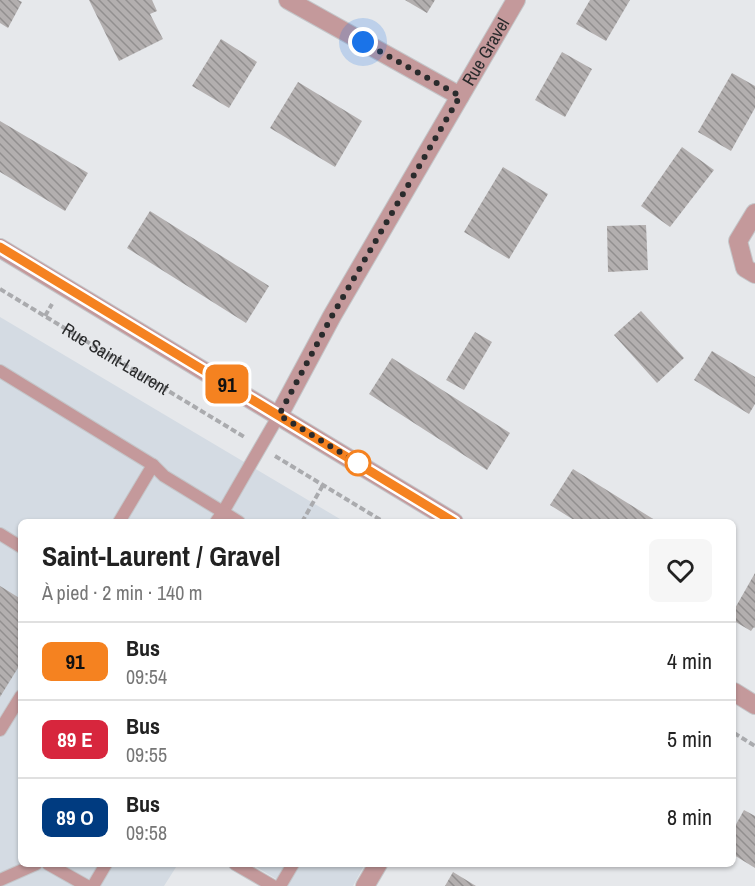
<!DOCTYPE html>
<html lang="fr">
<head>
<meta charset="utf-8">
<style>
  :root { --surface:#fff; --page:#f6f6f6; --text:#222; --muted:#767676; --line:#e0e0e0 }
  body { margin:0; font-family:"Archivo Narrow",sans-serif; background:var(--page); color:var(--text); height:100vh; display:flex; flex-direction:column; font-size:22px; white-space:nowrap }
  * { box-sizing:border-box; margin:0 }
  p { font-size:20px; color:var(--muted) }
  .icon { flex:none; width:33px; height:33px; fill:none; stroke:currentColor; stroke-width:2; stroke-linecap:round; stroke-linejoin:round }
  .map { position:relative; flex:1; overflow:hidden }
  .drawer { position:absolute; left:18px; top:519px; width:718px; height:348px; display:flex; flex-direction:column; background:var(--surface); border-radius:9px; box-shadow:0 2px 4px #0004 }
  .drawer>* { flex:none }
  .badge { padding:0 12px; border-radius:9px; font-size:21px; line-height:39px }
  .you { position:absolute; width:30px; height:30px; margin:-15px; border:4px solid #fff; border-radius:50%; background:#1a73e8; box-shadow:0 0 0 9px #1a73e833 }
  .map>.badge { position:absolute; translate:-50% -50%; box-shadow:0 0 0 3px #fff }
  .round { display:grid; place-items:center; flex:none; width:63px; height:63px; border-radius:9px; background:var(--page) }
  .headline { display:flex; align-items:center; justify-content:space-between; height:102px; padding:0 24px }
  h1 { font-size:28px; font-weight:700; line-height:45px }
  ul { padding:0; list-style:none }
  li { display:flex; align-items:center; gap:18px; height:78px; padding:0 24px; border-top:2px solid var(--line) }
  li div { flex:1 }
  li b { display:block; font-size:22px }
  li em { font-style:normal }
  li .badge { min-width:66px; font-weight:700; text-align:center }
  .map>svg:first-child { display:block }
  .built { fill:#d4dbe3 }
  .building { fill:url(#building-back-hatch) }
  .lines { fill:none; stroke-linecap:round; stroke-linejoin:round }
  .lane-casing { stroke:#c4c6c9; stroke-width:14 }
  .street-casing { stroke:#c4c6c9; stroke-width:20 }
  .path { stroke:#aaabae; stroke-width:4; stroke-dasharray:6 3; stroke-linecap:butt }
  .lane { stroke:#c4999b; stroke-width:12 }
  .street { stroke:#c4999b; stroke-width:18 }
  .line-casing { stroke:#fff; stroke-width:14 }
  .line { stroke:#f58220; stroke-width:9 }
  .walk { stroke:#2a2b2c; stroke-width:6; stroke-dasharray:0 10.8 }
  .stop-dot { fill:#fff; stroke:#f58220; stroke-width:3 }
  .labels { text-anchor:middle; stroke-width:5; stroke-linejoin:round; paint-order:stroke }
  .street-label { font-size:18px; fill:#2a2b2c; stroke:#e6e8eb }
</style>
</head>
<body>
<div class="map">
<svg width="755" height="886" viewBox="0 0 755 886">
  <defs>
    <pattern id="building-back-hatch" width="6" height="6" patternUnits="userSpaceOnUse" patternTransform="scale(1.5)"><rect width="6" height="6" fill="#b3afaf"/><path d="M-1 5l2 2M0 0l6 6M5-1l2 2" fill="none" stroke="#928f8f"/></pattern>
  </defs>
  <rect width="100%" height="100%" fill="#e6e8eb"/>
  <g class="built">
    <polygon points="0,317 345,522 21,522 21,864 178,864 164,886 0,886"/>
    <polygon points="251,864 365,864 353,886 288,886"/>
  </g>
  <g class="building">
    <polygon points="0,0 18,0 22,2 8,28 0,23"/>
    <polygon points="89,0 152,0 157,11 150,14 163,39 119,61"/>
    <polygon points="405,0 435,0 427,13"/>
    <polygon points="590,0 630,0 606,41 576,24"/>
    <polygon points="221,39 257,62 229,108 192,86"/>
    <polygon points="562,52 592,69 565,117 535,100"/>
    <polygon points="732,73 755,86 755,108 731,151 698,132"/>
    <polygon points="298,82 362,121 335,167 270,128"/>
    <polygon points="0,121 88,173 65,211 0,172"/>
    <polygon points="682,147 714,170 670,227 641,206"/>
    <polygon points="503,167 548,194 509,259 464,232"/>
    <polygon points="150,211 269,286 246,323 127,248"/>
    <polygon points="646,225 648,270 608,272 607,226"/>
    <polygon points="641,311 684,358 657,383 614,335"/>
    <polygon points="475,332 492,342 464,390 446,380"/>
    <polygon points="712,351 755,377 755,404 749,414 694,380"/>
    <polygon points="392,358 510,433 487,470 369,394"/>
    <polygon points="573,469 658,522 577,522 550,505"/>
    <polygon points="755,573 755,628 754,627 751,631 734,621 734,610"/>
    <polygon points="0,586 21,599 21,663 0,697"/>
    <polygon points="744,810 755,816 755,868 734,855 734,828"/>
    <polygon points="453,872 476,886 445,886"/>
  </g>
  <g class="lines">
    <g class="lane-casing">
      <g id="lane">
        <polyline points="0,371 153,465 164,476 223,512 279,415"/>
        <polyline points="119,522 153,465"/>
        <polyline points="216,522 223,512 239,522"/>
        <polyline points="0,534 21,547"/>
        <polyline points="0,730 21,696"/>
        <polyline points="48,864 87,886"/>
        <polyline points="235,864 273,886"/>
        <polyline points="0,880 36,864"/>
        <polyline points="93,886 106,864"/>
        <polyline points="280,886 293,864"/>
      </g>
    </g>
    <g class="street-casing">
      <g id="street">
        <polyline points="288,0 460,96"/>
        <polyline points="755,213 738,241 745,268 755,274"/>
        <polyline points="0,248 454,522"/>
        <path id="s2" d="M279,415L332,316L516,0"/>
        <polyline points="734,692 755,705"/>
        <polyline points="365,886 378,864"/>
      </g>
    </g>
    <g class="path">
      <path id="s1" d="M0,289L246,438"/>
      <polyline points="45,316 52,304"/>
      <polyline points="275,456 384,522"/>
      <polyline points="302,522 323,485"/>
      <polyline points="734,733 755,746"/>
    </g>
    <use href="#lane" class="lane"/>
    <use href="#street" class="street"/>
  </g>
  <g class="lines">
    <g class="line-casing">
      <polyline id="line" points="0,247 454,522"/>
    </g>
    <use href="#line" class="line"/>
    <polyline class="walk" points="358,463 279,415 332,316 460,96 363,42"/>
  </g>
  <circle class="stop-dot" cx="358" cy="463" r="12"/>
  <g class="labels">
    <g class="street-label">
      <text dy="6" stroke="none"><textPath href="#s2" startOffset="418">Rue Gravel</textPath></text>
      <text dy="6" stroke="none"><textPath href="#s1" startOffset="135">Rue Saint-Laurent</textPath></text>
    </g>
  </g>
</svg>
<div class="you" style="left:363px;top:42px"></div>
<b class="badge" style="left:227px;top:384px;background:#f58220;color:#111">91</b>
<section class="drawer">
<div class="headline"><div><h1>Saint-Laurent / Gravel</h1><p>À pied · 2 min · 140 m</p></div><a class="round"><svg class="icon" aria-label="heart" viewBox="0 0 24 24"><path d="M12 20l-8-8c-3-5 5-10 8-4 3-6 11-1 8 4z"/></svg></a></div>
<ul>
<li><span class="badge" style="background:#f58220;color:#111">91</span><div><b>Bus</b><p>09:54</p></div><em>4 min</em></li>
<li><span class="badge" style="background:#d7263d;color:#fff">89 E</span><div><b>Bus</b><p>09:55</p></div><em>5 min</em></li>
<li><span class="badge" style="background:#003b80;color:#fff">89 O</span><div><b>Bus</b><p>09:58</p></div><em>8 min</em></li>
</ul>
</section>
</div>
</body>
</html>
